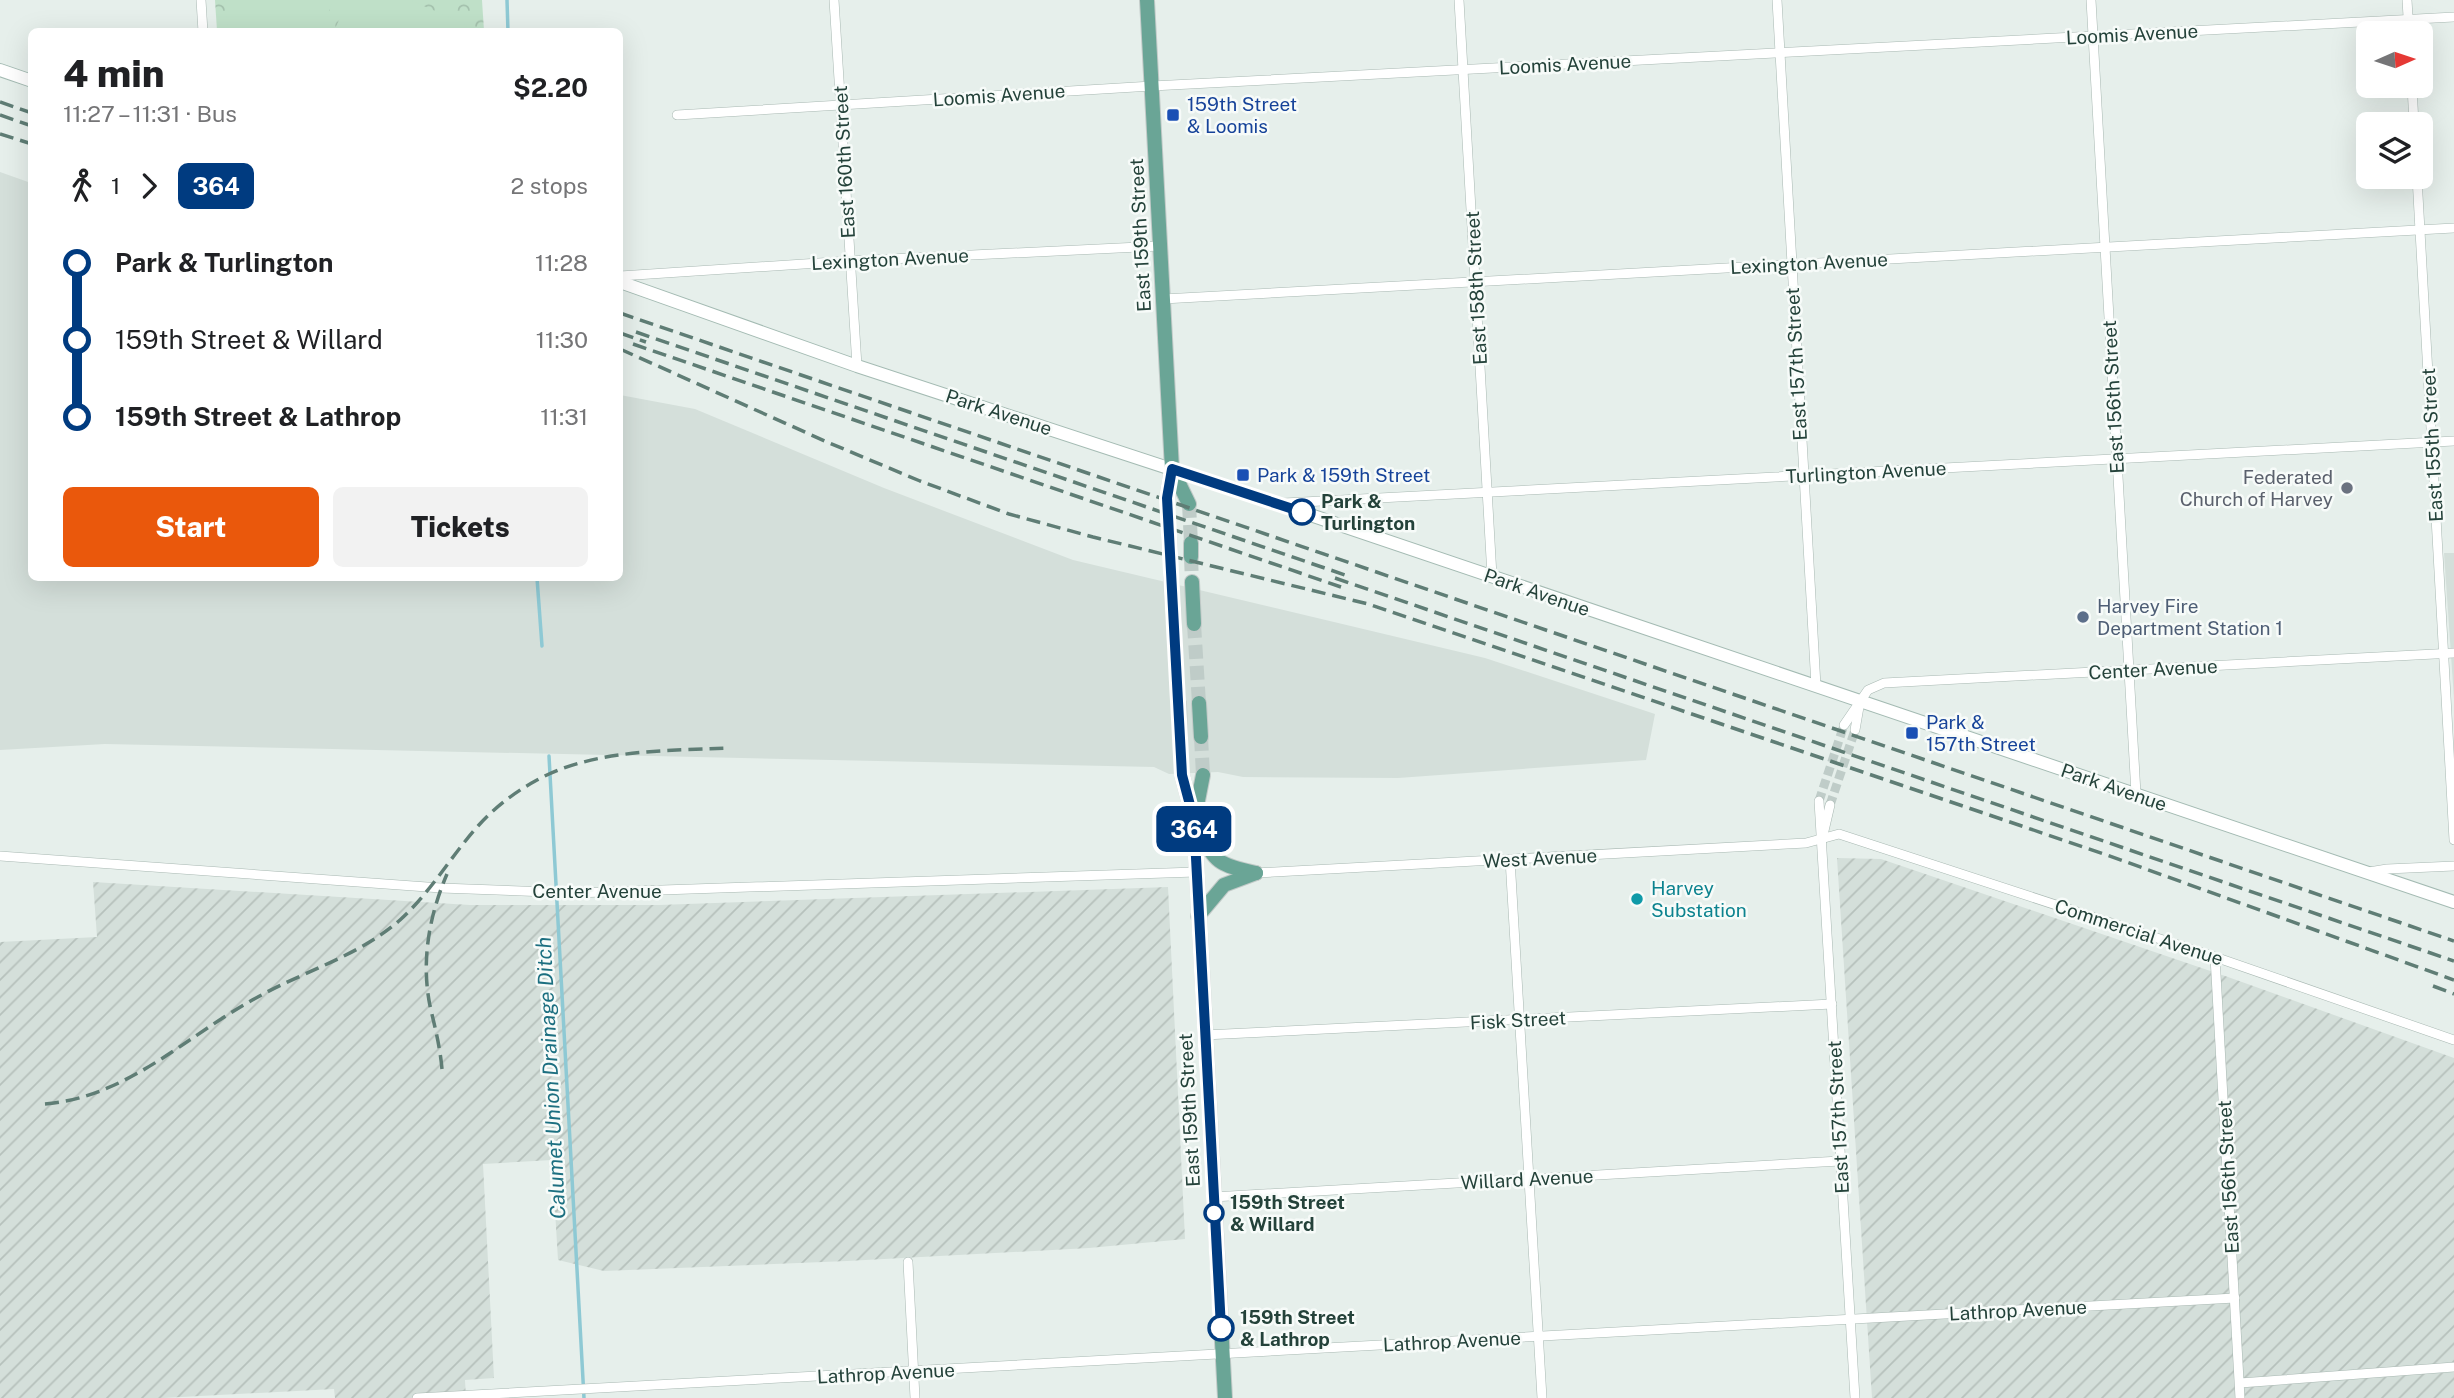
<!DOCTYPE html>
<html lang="en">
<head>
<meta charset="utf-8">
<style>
  :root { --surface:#fff; --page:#f2f2f2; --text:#202124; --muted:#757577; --accent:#ea580c }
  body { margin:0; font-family:"Public Sans",sans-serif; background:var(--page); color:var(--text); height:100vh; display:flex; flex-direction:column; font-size:26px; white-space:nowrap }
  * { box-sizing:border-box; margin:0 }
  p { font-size:23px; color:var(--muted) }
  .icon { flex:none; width:38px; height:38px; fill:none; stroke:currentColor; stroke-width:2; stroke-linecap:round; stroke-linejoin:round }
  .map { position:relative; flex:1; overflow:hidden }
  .details { position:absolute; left:28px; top:28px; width:595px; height:553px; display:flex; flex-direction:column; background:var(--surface); border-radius:10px; box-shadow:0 7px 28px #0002 }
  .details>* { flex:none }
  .badge { padding:0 14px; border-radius:10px; font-size:24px; line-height:46px }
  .needle { width:46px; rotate:87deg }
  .buttons { position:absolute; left:2356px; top:21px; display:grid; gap:14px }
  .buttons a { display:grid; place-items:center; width:77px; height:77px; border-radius:10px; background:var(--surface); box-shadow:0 7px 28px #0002; font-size:35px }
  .map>.badge { position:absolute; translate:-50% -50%; box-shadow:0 0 0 4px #fff }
  .legs { display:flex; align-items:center; gap:10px; height:77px; padding:0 35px; font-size:23px }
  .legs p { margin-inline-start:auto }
  .headline { display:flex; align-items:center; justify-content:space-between; height:119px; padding:0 35px }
  h1 { font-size:38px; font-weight:800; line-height:52px }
  .button { display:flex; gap:14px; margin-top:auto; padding:14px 35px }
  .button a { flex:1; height:80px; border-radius:10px; background:var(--accent); color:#fff; font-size:28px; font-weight:800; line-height:80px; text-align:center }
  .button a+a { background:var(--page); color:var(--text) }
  ul { padding:0 35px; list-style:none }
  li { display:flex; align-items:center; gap:24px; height:77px; font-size:26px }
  li i { display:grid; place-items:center; width:10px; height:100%; margin:0 9px; background:currentColor }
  li i::after { content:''; width:18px; height:18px; margin:-9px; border:5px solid; border-radius:50%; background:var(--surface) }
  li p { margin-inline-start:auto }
  li:first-child i { background:linear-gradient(#0000 50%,currentColor 0) }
  li:last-child i { background:linear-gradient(currentColor 50%,#0000 0) }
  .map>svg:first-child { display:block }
  .built { fill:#d4dfda }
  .industrial { fill:url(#industrial-furrows) }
  .park { fill:url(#park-crowns) }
  .pitch { fill:#bfe0c8 }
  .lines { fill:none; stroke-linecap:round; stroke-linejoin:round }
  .stream { stroke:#8ec9d4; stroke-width:3.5 }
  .street-tunnel { stroke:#bfccc8; stroke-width:9; stroke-dasharray:9 4.5; stroke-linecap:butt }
  .primary-tunnel { stroke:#bfccc8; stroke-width:14; stroke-dasharray:14 7; stroke-linecap:butt }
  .street-casing { stroke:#a8b8b2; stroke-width:10 }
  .secondary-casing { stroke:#a4bbb3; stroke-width:14 }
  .primary-casing { stroke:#c2cac8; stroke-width:16 }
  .street { stroke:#fff; stroke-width:9 }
  .secondary { stroke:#fff; stroke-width:12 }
  .primary { stroke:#6aa596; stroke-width:14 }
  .rail { stroke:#5f7d75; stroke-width:3.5; stroke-dasharray:14 7; stroke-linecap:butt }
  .line-1-casing { stroke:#fff; stroke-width:16 }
  .line-1 { stroke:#003b80; stroke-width:10 }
  .transit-dot { fill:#1a4fb4; stroke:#f7fbf9; stroke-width:2.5 }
  .worship-dot { fill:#6b7280; stroke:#f7fbf9; stroke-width:2.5 }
  .stop-1-dot { fill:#fff; stroke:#003b80; stroke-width:3.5 }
  .service-dot { fill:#5c6f8a; stroke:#f7fbf9; stroke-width:2.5 }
  .culture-dot { fill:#0f9aa8; stroke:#f7fbf9; stroke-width:2.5 }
  .labels { text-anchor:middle; stroke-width:5; stroke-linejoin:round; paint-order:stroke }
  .street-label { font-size:19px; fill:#24423a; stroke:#f7fbf9 }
  .transit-label { font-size:19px; fill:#164399; stroke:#f7fbf9; text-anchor:start }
  .worship-label { font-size:19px; fill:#5b616d; stroke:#f7fbf9; text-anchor:end }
  .stop-label { font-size:19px; font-weight:bold; fill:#24423a; stroke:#f7fbf9; text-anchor:start }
  .service-label { font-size:19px; fill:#4e5e75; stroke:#f7fbf9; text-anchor:start }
  .culture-label { font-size:19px; fill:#0d838f; stroke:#f7fbf9; text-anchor:start }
  .water-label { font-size:21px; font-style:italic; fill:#1c6f80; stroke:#f7fbf9 }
</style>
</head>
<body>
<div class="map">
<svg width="2454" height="1398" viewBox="0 0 2454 1398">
  <defs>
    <pattern id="industrial-furrows" width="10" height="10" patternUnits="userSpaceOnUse" patternTransform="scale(1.75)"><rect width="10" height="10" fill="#d4dfda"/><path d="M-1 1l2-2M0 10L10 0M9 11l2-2" fill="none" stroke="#b6c1bc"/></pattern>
    <pattern id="park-crowns" width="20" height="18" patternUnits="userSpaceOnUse" patternTransform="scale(1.75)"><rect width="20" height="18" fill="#bfe0c8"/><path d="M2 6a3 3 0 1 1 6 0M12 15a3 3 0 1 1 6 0" fill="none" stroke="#a4c1ad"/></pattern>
  </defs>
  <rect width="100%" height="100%" fill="#e6efeb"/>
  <g class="built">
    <polygon points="0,172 31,183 32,578 620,578 620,395 695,409 884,488 1073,560 1485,658 1655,714 1646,760 1398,778 1243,777 1218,772 1169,774 1154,767 105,744 0,750"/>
    <polygon points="2444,553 2454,553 2454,699"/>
  </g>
  <g class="industrial">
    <polygon points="1837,858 1881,859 2228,977 2454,1058 2454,1398 1872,1398"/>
    <polygon points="93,882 470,905 659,905 1168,887 1185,1239 1089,1248 847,1261 604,1271 558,1260 552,1160 483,1164 494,1378 465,1380 466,1398 335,1398 334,1389 163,1398 0,1398 0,942 97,937"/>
  </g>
  <polygon class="park" points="215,0 482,0 484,31 217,31"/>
  <g class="pitch">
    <polygon points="224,0 332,0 332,4 321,31 228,32"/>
    <polygon points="348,0 410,0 467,25 466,31 334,31"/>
  </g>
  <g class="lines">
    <g class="stream">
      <polyline points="507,0 508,32"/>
      <polyline points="537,578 542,646"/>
      <polyline points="549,756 584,1398"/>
    </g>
    <g class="street-tunnel">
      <polyline points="1819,801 1844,725"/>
      <polyline points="1830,805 1855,730"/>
    </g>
    <g class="primary-tunnel">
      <polyline points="1167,498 1169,536"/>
      <polyline points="1189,504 1191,543"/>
      <polyline points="1170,552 1171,577"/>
      <polyline points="1191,557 1192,582"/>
      <polyline points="1174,624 1179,704"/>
      <polyline points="1194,624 1199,703"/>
      <polyline points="1201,737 1203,775"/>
      <polyline points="1180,738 1182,775"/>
    </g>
    <g class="street-casing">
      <g id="street">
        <polyline points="201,0 203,32"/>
        <polyline points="834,0 857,366"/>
        <polyline points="1459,0 1492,576"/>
        <polyline points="1777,0 1816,686"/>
        <polyline points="2091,0 2136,794"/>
        <polyline points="2407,0 2409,33"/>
        <polyline points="2412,86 2414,124"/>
        <polyline points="677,115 1152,86 2454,17"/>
        <polyline points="2417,177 2454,840"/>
        <polyline points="620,276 849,261 1160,246"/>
        <polyline points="1163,299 2454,228"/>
        <polyline points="1284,503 2454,441"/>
        <polyline points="1844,725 1868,690 1884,683 2454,653"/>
        <polyline points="1855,730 1859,707"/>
        <polyline points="1819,801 1855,1398"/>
        <polyline points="1823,835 1830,805"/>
        <polyline points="0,856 441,888 575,893 1196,872"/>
        <polyline points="1510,859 1542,1398"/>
        <polyline points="2369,872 2387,869 2454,866"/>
        <polyline points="1256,873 1806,843 1839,834 2215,957 2454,1040"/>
        <polyline points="2215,957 2240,1398"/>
        <polyline points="1204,1035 1832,1004"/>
        <polyline points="1213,1197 1840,1161"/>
        <polyline points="908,1262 915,1398"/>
        <polyline points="2240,1383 2454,1367"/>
        <polyline points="417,1398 2235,1298"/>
      </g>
    </g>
    <g class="secondary-casing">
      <g id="secondary">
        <polyline points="0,70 32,81"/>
        <polyline points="620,282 857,366 1278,504 2454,902"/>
      </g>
    </g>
    <g class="primary-casing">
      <g id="primary">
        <polyline points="1147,0 1172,469 1167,498"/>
        <polyline points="1172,469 1189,504"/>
        <polyline points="1169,536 1170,552"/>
        <polyline points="1191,543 1191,557"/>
        <polyline points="1171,577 1174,624"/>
        <polyline points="1192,582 1194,624"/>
        <polyline points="1199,703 1201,737"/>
        <polyline points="1179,704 1180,738"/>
        <polyline points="1182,775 1194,820 1225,1398"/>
        <polyline points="1195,816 1203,775"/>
        <path d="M1196,825C1216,862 1214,864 1256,873"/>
        <polyline points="1198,916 1224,885 1256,873"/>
      </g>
    </g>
    <use href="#street" class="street"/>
    <use href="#secondary" class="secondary"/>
    <use href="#primary" class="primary"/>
    <g class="rail">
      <polyline points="0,102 32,113"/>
      <polyline points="0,115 32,126"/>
      <polyline points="0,134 32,144"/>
      <polyline points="620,313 2454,941"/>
      <polyline points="636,332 1348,576"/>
      <polyline points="620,333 646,342"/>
      <polyline points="633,344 1341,587"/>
      <polyline points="620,349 827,442 920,481 1009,514 1093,537 1368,604 2107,855 2454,980"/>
      <polyline points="1335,578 2454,961"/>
      <polyline points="2433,986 2454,994"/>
      <path d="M442,1069C440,1047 435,1027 430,1006C421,961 429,916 447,874"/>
      <path d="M45,1104C128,1097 186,1036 256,998C304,971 359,956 400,920C431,892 451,856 478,826C495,807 515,792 537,780C594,749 666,751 729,748"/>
    </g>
  </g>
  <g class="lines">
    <g class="line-1-casing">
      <polyline id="line-1" points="1221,1328 1194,820 1182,775 1167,498 1172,469 1302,512"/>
    </g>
    <use href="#line-1" class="line-1"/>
  </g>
  <g class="transit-dot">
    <rect x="1166" y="108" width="14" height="14" rx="3.5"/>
    <rect x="1236" y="468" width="14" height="14" rx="3.5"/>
    <rect x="1905" y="726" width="14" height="14" rx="3.5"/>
  </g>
  <circle class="worship-dot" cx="2347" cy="488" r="7"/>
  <g class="stop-1-dot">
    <circle cx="1302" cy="512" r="12"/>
    <circle cx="1214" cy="1213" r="9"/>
    <circle cx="1221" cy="1328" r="12"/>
  </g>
  <circle class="service-dot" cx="2083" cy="617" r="7"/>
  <circle class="culture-dot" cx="1637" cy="899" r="7"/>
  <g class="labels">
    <g class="street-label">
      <text transform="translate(2132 34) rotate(-3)" y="7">Loomis Avenue</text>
      <text transform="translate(1565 64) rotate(-3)" y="7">Loomis Avenue</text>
      <text transform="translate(999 95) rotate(-4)" y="7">Loomis Avenue</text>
      <text transform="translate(844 162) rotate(-93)" y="7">East 160th Street</text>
      <text transform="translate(1140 235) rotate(-93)" y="7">East 159th Street</text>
      <text transform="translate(890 259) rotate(-3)" y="7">Lexington Avenue</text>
      <text transform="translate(1809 263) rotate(-3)" y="7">Lexington Avenue</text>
      <text transform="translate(1476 288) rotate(-93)" y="7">East 158th Street</text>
      <text transform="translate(1796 364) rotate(-93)" y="7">East 157th Street</text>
      <text transform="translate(2113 397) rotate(-93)" y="7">East 156th Street</text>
      <text transform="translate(999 412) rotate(18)" y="7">Park Avenue</text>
      <text transform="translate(2432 445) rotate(-93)" y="7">East 155th Street</text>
      <text transform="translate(1866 472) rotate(-3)" y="7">Turlington Avenue</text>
      <text transform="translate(1537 592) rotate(19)" y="7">Park Avenue</text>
      <text transform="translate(2153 669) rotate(-3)" y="7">Center Avenue</text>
      <text transform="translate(2114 787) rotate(19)" y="7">Park Avenue</text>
      <text transform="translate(1540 858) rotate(-3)" y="7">West Avenue</text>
      <text x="597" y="898">Center Avenue</text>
      <text transform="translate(2139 932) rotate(18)" y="7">Commercial Avenue</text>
      <text transform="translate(1518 1020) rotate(-3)" y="7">Fisk Street</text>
      <text transform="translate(1189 1110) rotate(-93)" y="7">East 159th Street</text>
      <text transform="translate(1838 1117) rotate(-93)" y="7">East 157th Street</text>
      <text transform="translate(2228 1177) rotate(-93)" y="7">East 156th Street</text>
      <text transform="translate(1527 1179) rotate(-3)" y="7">Willard Avenue</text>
      <text transform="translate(2018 1310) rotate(-3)" y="7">Lathrop Avenue</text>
      <text transform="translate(1452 1341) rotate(-3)" y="7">Lathrop Avenue</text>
      <text transform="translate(886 1373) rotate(-3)" y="7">Lathrop Avenue</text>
    </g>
    <g class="transit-label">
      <text x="1187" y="111">159th Street<tspan x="1187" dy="22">&amp; Loomis</tspan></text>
      <text x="1257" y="482">Park &amp; 159th Street</text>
      <text x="1926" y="729">Park &amp;<tspan x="1926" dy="22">157th Street</tspan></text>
    </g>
    <g class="worship-label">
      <text x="2333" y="484">Federated<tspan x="2333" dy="22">Church of Harvey</tspan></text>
    </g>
    <g class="stop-label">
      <text x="1321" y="508">Park &amp;<tspan x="1321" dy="22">Turlington</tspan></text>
      <text x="1230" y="1209">159th Street<tspan x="1230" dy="22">&amp; Willard</tspan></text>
      <text x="1240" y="1324">159th Street<tspan x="1240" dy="22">&amp; Lathrop</tspan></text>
    </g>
    <g class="service-label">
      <text x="2097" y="613">Harvey Fire<tspan x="2097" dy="22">Department Station 1</tspan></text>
    </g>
    <g class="culture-label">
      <text x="1651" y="895">Harvey<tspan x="1651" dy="22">Substation</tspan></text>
    </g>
    <g class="water-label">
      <text transform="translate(551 1078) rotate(-93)" y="7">Calumet Union Drainage Ditch</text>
    </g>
  </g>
</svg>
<div class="buttons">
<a><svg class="needle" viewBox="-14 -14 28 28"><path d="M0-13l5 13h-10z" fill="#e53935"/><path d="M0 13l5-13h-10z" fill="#757577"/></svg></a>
<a><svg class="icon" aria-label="layers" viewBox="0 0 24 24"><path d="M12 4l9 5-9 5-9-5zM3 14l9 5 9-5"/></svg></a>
</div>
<b class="badge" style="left:1194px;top:829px;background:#003b80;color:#fff">364</b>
<section class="details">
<div class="headline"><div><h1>4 min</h1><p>11:27 – 11:31 · Bus</p></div><b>$2.20</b></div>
<div class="legs"><svg class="icon" aria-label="walk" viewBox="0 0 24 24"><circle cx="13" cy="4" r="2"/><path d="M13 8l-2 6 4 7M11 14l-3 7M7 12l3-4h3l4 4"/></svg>1<svg class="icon" aria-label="forward" viewBox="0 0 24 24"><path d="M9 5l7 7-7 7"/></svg><b class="badge" style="background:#003b80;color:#fff">364</b><p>2 stops</p></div>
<ul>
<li><i style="color:#003b80"></i><b>Park &amp; Turlington</b><p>11:28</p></li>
<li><i style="color:#003b80"></i><span>159th Street &amp; Willard</span><p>11:30</p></li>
<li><i style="color:#003b80"></i><b>159th Street &amp; Lathrop</b><p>11:31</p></li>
</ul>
<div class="button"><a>Start</a><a>Tickets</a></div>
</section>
</div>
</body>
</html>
